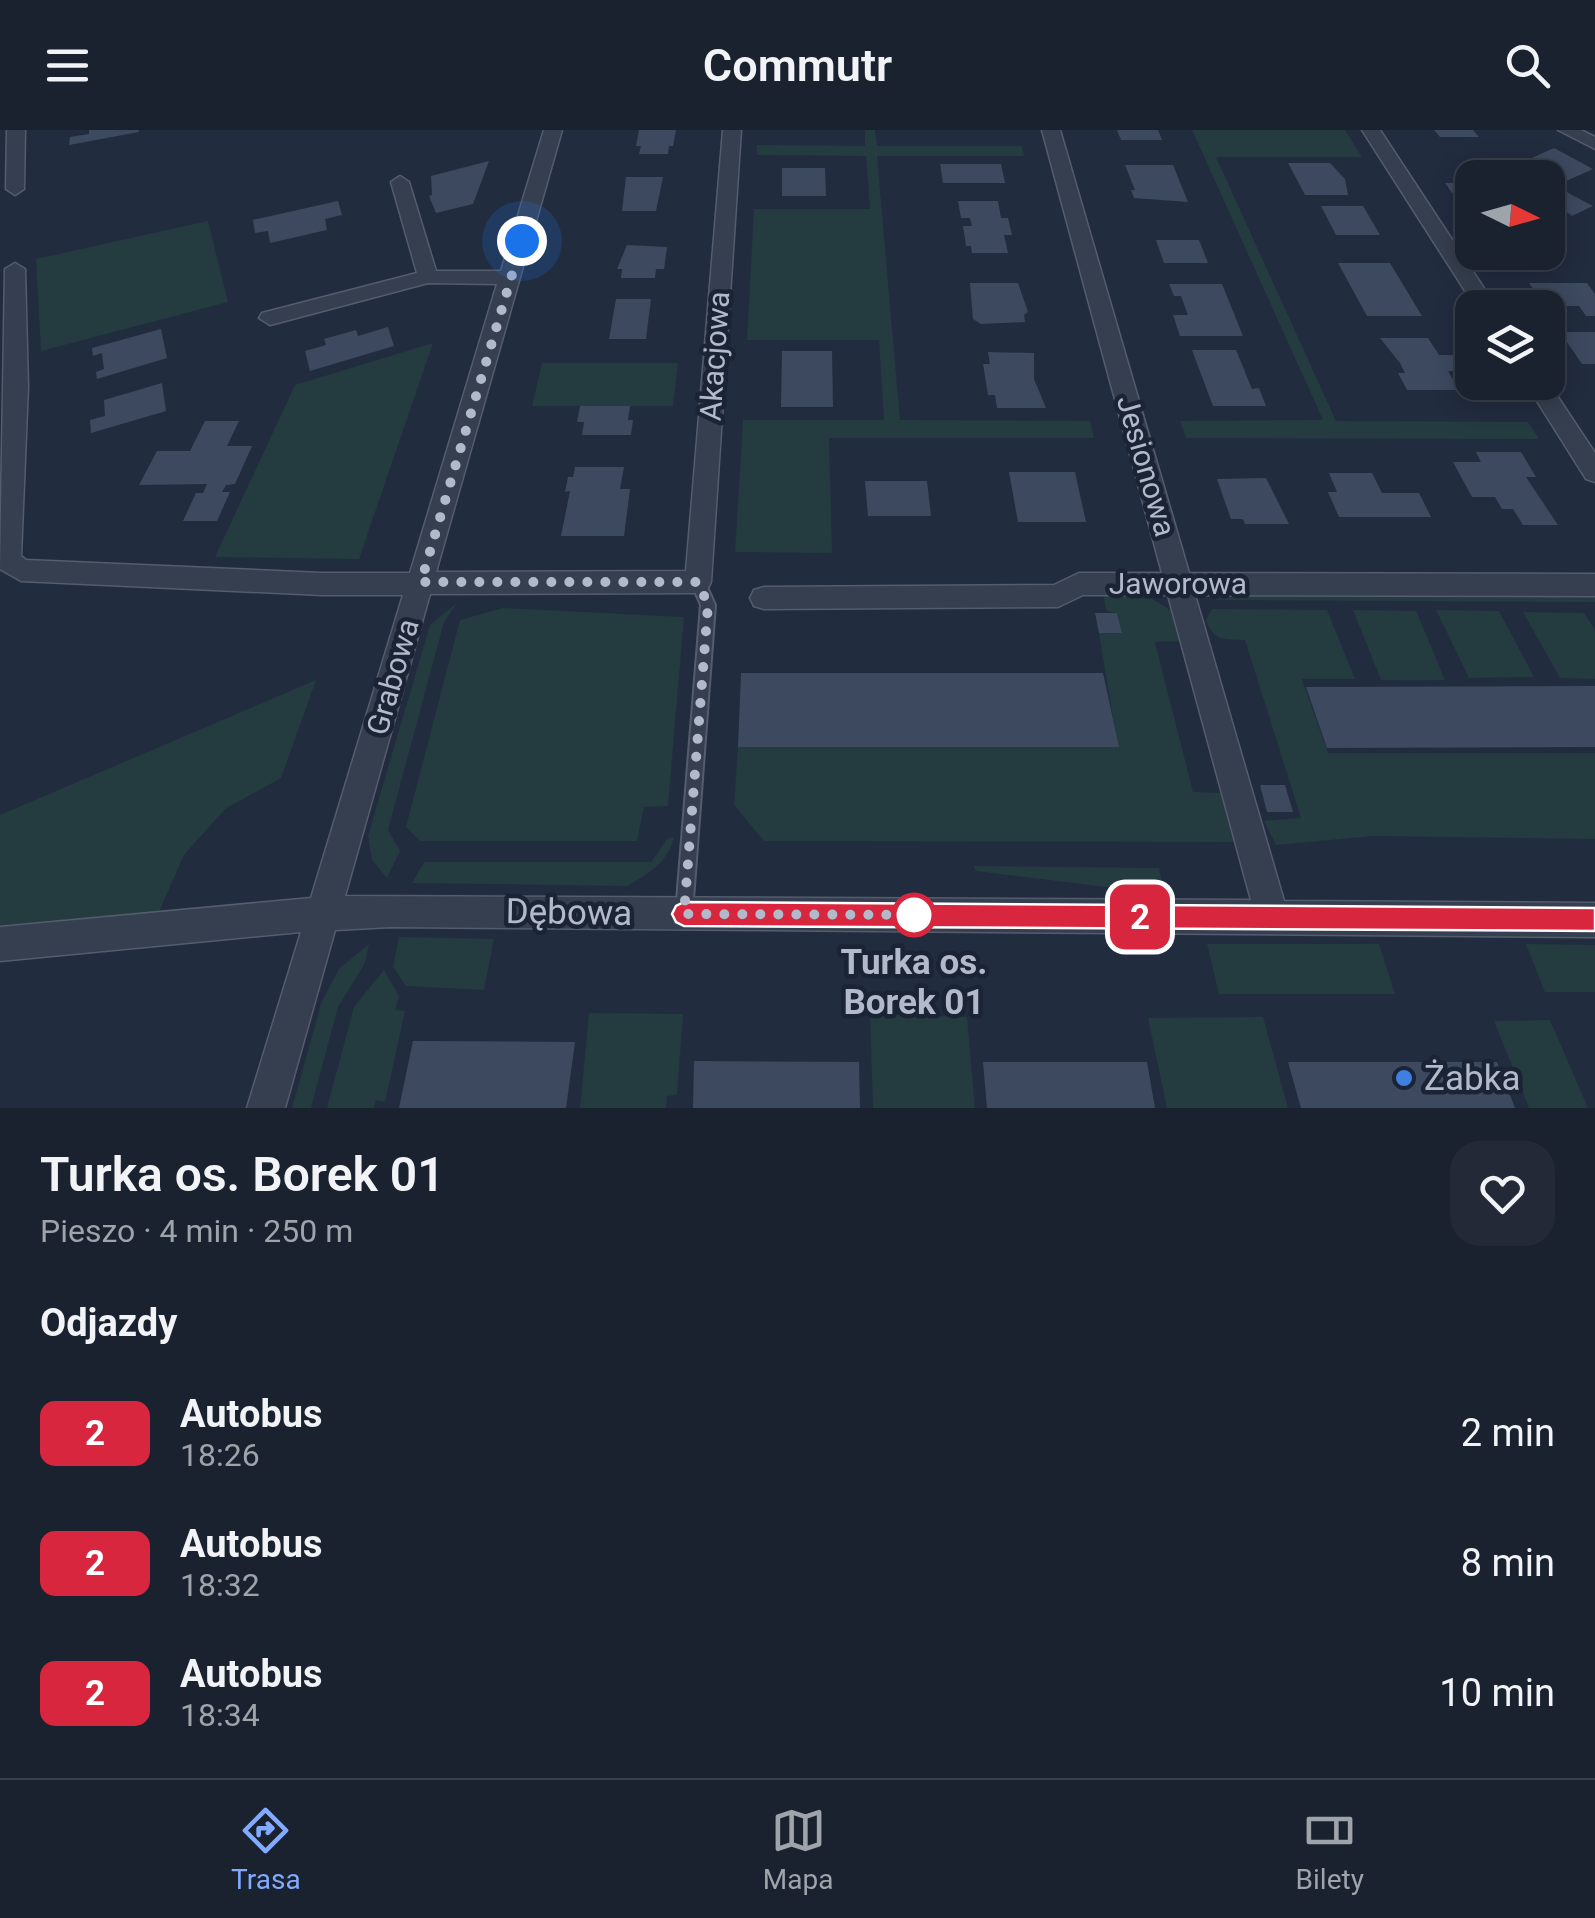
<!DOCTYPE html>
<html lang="pl">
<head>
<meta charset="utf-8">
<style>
  :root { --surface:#1a212f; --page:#232937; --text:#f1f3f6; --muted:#9fa3aa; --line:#383e4b; --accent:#82aaff }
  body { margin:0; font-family:Roboto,sans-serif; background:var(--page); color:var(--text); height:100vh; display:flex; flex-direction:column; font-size:38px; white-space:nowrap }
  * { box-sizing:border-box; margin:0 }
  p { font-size:32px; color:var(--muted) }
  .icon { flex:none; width:55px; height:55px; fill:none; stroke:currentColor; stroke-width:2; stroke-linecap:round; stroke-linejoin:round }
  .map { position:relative; height:978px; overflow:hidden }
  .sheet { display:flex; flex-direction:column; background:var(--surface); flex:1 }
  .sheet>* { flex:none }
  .badge { padding:0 20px; border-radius:15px; font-size:35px; line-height:65px }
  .needle { width:65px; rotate:95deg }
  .buttons { position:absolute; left:1455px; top:30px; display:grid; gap:20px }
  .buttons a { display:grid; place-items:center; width:110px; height:110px; border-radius:20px; background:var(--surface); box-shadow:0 5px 25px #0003,0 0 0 2px var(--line); font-size:50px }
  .you { position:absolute; width:50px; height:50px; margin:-25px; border:8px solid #fff; border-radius:50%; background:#1a73e8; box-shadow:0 0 0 15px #1a73e833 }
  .map>.badge { position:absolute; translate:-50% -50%; box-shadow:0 0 0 5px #fff }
  h2 { padding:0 40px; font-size:38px; line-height:90px }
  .round { display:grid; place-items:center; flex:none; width:105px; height:105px; border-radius:30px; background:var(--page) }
  .overview { display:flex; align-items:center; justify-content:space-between; height:170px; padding:0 40px }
  h1 { font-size:48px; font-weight:600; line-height:75px }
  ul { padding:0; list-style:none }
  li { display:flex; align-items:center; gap:30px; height:130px; padding:0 40px }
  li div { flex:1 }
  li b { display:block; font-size:38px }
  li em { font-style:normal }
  li .badge { min-width:110px; font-weight:700; text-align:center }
  header { display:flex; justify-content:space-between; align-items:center; height:130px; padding:0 40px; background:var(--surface); font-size:45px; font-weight:600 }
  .dock { display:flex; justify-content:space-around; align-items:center; height:140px; border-top:2px solid var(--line); background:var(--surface); font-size:28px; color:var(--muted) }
  .dock a { display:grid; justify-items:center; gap:5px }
  .dock .selected { color:var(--accent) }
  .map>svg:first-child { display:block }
  .green { fill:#243b40 }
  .building { fill:#3d495f }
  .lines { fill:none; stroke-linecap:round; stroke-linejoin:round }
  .lane-casing { stroke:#545c6d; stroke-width:4 }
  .street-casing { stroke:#545c6d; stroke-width:3 }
  .lane { fill:#363f4f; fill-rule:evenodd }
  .street { fill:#363f4f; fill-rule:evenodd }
  .line { fill:#d7263d; stroke:#fff; stroke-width:2.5 }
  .walk { stroke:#b2b9ca; stroke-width:10; stroke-dasharray:0 18 }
  .stop-dot { fill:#fff; stroke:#d7263d; stroke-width:5 }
  .shop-dot { fill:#3f7fe0; stroke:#1b2434; stroke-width:4 }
  .labels { text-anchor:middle; stroke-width:9; stroke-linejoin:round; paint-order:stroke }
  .street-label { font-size:30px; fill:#b2b9ca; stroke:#1b2434 }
  .near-street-label { font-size:35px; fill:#b2b9ca; stroke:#1b2434 }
  .near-stop-label { font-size:35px; font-weight:bold; fill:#b2b9ca; stroke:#1b2434 }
  .near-poi-label { font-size:35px; fill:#b2b9ca; stroke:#1b2434; text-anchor:start }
</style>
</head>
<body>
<header><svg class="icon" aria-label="menu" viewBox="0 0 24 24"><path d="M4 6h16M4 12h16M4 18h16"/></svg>Commutr<svg class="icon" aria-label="search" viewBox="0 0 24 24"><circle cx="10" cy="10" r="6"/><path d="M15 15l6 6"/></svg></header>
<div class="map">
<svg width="1595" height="978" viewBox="0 0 1595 978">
  <rect width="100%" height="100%" fill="#222c3f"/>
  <g class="green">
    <polygon points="865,0 875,0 877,16 1022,16 1024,26 877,26 900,290 1090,291 1094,308 829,308 832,423 735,422 743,290 884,290 879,210 747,210 754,79 870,79 866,26 757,25 757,15 865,16"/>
    <polygon points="1192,0 1345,0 1362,27 1216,27 1336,291 1528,292 1539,309 1186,308 1180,291 1323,290"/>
    <polygon points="208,91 228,172 41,221 36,129"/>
    <polygon points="433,213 359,429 215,427 295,255"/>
    <polygon points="542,233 678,233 673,276 532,276"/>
    <polygon points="1235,461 1595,465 1595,472 1216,470"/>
    <polygon points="1103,465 1145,465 1171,480 1182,511 1155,512 1193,662 1223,663 1234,712 764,711 734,675 738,617 1118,617 1099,503 1122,503 1117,483 1107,481"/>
    <polygon points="457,473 444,492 388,700 400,721 387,748 372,730 368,706 430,495"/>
    <polygon points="503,478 684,487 668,676 644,677 637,711 420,711 406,697 460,490"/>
    <path d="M1212,479L1327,480L1355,549H1302L1328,623H1595V709L1373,706L1276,715L1264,691L1301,688L1245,510C1223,509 1215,512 1206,490Z"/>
    <polygon points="1353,480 1416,481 1445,550 1381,550"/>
    <polygon points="1436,480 1499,481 1534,547 1469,548"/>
    <polygon points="1523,482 1584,483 1595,500 1595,549 1560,548"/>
    <polygon points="316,550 281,648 225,679 184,725 158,784 0,801 0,685"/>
    <path d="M674,707C668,733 648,744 627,756L412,753L424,732H651L668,708Z"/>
    <polygon points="974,736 1159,738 1164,764 976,741"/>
    <polygon points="399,807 494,809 484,860 406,856 393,837"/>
    <polygon points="369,814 365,833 338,877 311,978 292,978 322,871 339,839"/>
    <polygon points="1207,814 1379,814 1395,864 1219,864"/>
    <polygon points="1526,814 1595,815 1595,862 1545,862"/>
    <polygon points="384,840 399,866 395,880 405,881 385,972 376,970 374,978 327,978 354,877"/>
    <polygon points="589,883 683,884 677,965 667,966 666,978 580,978"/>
    <polygon points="870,884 967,887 975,978 873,978"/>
    <polygon points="1263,887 1288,978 1167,978 1148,888"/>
    <polygon points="1550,890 1588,978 1529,978 1494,891"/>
  </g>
  <g class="building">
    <polygon points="89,0 139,0 139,2 69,15 70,7 89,4"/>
    <polygon points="639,0 676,0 673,16 669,16 668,24 639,24 641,16 636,16"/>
    <polygon points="1117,0 1158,0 1162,10 1121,10"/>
    <polygon points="1434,0 1473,0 1479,7 1440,7"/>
    <polygon points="1554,18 1593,39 1564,52 1525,31"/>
    <polygon points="489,31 473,74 436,83 429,66 432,65 431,46"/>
    <polygon points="1288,33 1330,33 1345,49 1348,65 1305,65"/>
    <polygon points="940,34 1001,34 1005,53 943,53"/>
    <polygon points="1125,35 1173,35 1188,72 1134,68 1131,60 1135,60"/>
    <polygon points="782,38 825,38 826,66 782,66"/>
    <polygon points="626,47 663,47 656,81 622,81"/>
    <polygon points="1445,53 1472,53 1472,79 1461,63 1452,63"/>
    <polygon points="1552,54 1576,67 1593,76 1572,86 1548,69 1548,56"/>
    <polygon points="338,71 342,85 325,89 327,100 270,113 268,101 255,103 253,90"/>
    <polygon points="958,71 998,71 1001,88 1008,88 1012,105 1004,105 1008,123 972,123 971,116 966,116 963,96 972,96 970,88 961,88"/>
    <polygon points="1321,76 1363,76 1380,105 1336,105"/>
    <polygon points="1156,110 1199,110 1208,133 1164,133"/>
    <polygon points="627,115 667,117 664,139 656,139 655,148 621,148 622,139 617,139"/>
    <polygon points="1510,122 1547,122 1556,136 1519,135"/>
    <polygon points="1338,133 1390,133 1422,186 1367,186"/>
    <polygon points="970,153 1018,153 1028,182 1024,185 1025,192 981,194 973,189"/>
    <polygon points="1529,153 1587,153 1595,164 1595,186 1586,186 1579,176 1566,176 1562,171 1541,171"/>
    <polygon points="1169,154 1222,154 1243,206 1180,206 1173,185 1188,185 1181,166 1174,166"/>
    <polygon points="616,169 651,169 646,209 609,209"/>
    <polygon points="388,197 394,216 310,241 305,221 326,215 324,209 356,200 358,206"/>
    <polygon points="161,199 167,228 97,249 96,242 104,239 102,223 93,226 92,218"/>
    <polygon points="1560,202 1595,202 1595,234 1582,234"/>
    <polygon points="1380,208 1428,208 1439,225 1456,225 1465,241 1448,241 1459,260 1407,260 1398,243 1405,243 1400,233"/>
    <polygon points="1192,220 1236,220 1252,259 1259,258 1266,276 1213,276"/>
    <polygon points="782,221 832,221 833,277 781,277"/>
    <polygon points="988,222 1034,223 1034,249 1046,278 997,278 995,265 988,265 983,234 990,234"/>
    <polygon points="162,253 166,281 91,303 90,290 105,286 104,270"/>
    <polygon points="580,276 630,276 628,290 633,290 631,305 582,305 584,292 577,292"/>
    <polygon points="205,291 239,291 227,316 252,316 235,354 226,355 222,362 230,362 217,391 183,391 196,363 203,363 207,354 139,355 157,321 190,321"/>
    <polygon points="1476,322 1521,322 1536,347 1526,347 1558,395 1523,395 1513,379 1502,379 1495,367 1472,367 1453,332 1481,332"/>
    <polygon points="575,337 624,337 620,359 630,359 624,406 561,406 570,361 565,362 568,347 573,347"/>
    <polygon points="1009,342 1075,342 1086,392 1018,392"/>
    <polygon points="1329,343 1372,343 1382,363 1419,363 1431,387 1339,387 1328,362 1337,362"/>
    <polygon points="1266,348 1289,394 1245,394 1243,389 1231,389 1217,349"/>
    <polygon points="865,351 927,351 931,386 868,386"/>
    <polygon points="1095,483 1117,483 1122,503 1099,503"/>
    <polygon points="741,543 1103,543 1119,617 738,617"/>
    <polygon points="1595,556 1595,617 1327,618 1306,557"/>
    <polygon points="1260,655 1285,655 1293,682 1267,682"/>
    <polygon points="413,911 575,912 566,978 399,978"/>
    <polygon points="694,931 859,932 860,978 693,978"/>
    <polygon points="983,932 1147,932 1155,978 987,978"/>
    <polygon points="1288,932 1497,932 1515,978 1301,978"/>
  </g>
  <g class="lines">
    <g class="lane-casing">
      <polygon id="lane" points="698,447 703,448 715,475 692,783 690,789 684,791 678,789 676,783 701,475 691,452 693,448"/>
    </g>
    <g class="street-casing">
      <g id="street">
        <polygon points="7,0 25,0 24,59 15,65 6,59"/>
        <polygon points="544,0 562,0 436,442 686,441 723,0 741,0 711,452 707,460 698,463 430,464 345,766 1251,770 1168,465 1083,465 1058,477 764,479 754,476 750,468 754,460 764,457 1054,455 1079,443 1162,443 1042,0 1060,0 1189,443 1595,444 1595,466 1195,465 1284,771 1595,773 1595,807 391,797 335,800 285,978 247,978 301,802 0,831 0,797 311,768 403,465 322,465 21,451 0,439 5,139 15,133 25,139 28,257 21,426 26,430 322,443 410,443 497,154 428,153 270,195 259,188 262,183 417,143 391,52 400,46 409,52 436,141 501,141"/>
        <polygon points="1362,0 1380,0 1497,178 1476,178"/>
        <polygon points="1558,0 1581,0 1595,7 1595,19"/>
        <polygon points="1525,252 1548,252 1595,323 1595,352 1586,349"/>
      </g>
    </g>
    <use href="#lane" class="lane"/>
    <use href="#street" class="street"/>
  </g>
  <polygon class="line" points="684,772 1595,778 1595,801 684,796 676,792 672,784 676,776"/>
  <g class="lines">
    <polyline class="walk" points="522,111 421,452 698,452 708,475 684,784 927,785 914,785"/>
  </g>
  <circle class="stop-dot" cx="914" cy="785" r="20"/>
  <circle class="shop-dot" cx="1404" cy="948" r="10"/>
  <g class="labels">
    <g class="street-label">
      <text transform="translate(715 226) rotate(-86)" y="10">Akacjowa</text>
      <text transform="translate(1146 336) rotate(74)" y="10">Jesionowa</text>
      <text x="1178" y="464">Jaworowa</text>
      <text transform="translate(393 547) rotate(-74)" y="10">Grabowa</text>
    </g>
    <g class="near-street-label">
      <text transform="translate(569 782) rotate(1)" y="12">Dębowa</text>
    </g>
    <g class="near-stop-label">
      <text x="914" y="844">Turka os.<tspan x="914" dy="40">Borek 01</tspan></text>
    </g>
    <g class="near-poi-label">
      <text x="1424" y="960">Żabka</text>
    </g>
  </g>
</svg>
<div class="buttons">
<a><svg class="needle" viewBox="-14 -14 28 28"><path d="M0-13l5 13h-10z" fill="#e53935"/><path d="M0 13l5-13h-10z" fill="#9fa3aa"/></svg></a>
<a><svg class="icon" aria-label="layers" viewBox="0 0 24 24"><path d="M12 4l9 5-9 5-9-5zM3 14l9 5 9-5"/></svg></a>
</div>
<div class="you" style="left:522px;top:111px"></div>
<b class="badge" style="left:1140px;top:787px;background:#d7263d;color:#fff">2</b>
</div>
<section class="sheet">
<div class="overview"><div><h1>Turka os. Borek 01</h1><p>Pieszo · 4 min · 250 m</p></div><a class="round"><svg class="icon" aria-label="heart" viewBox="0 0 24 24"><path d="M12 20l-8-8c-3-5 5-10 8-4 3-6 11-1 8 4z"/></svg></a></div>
<h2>Odjazdy</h2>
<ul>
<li><span class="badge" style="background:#d7263d;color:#fff">2</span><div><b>Autobus</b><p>18:26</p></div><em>2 min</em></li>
<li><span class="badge" style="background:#d7263d;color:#fff">2</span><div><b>Autobus</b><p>18:32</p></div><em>8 min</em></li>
<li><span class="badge" style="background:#d7263d;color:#fff">2</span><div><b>Autobus</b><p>18:34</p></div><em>10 min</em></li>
</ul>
</section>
<nav class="dock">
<a class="selected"><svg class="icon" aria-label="directions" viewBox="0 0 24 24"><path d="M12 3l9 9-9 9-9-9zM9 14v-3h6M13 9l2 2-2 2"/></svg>Trasa</a>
<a><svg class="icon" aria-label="map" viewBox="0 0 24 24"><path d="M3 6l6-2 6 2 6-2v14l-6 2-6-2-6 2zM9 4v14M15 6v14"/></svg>Mapa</a>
<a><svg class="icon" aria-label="tickets" viewBox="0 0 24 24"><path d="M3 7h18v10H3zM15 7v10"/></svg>Bilety</a>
</nav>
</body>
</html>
